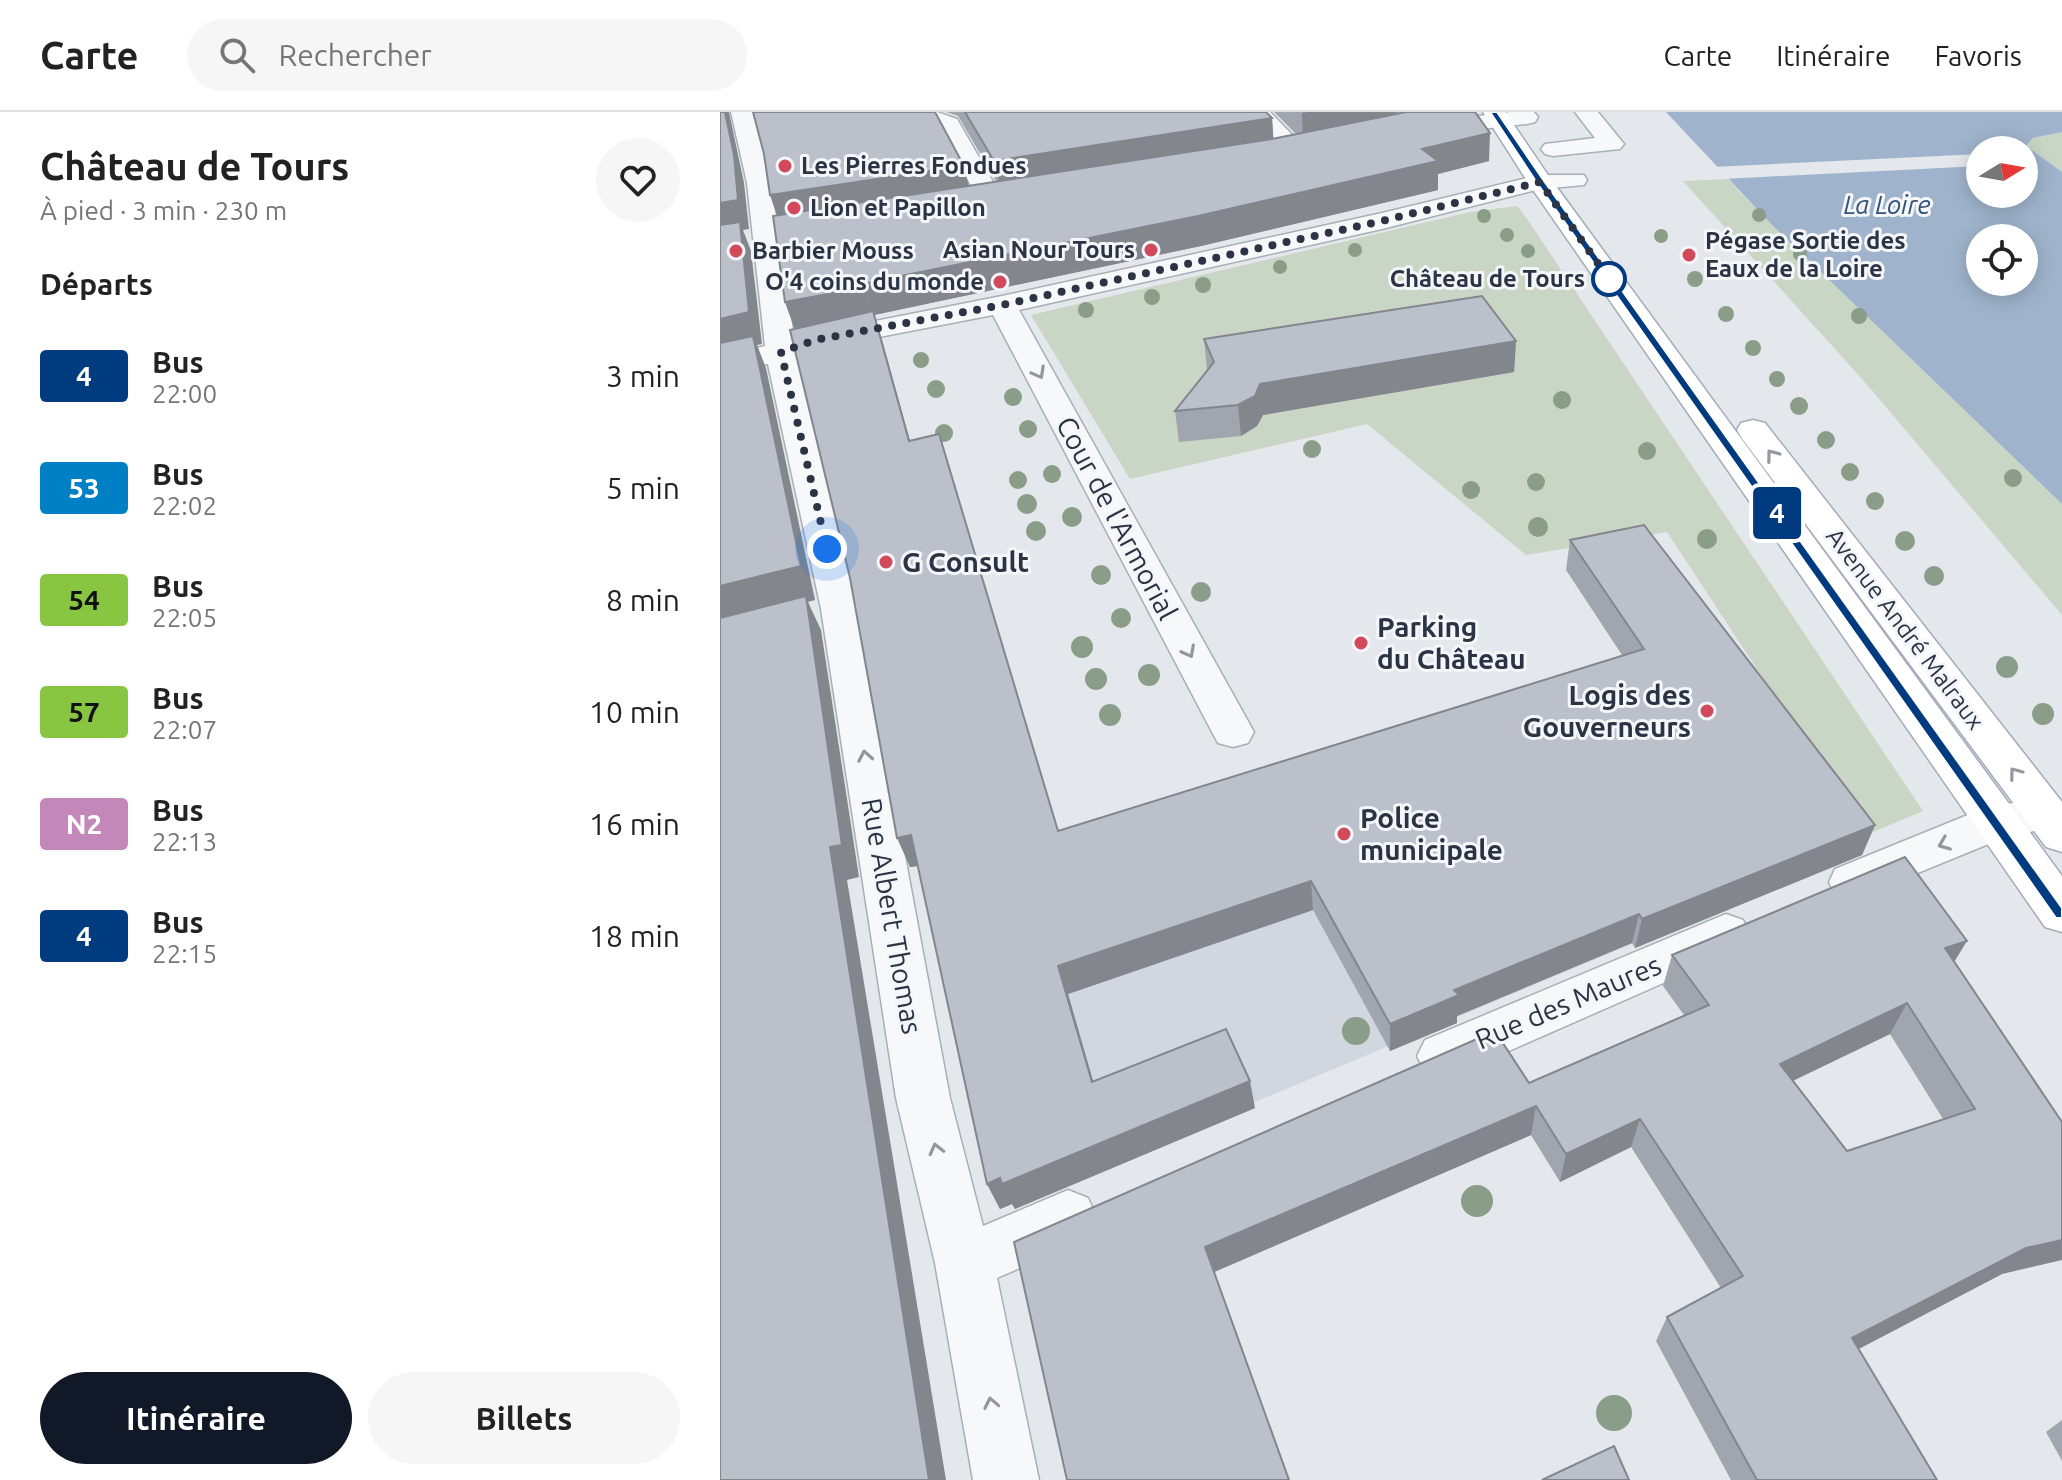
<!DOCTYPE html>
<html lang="fr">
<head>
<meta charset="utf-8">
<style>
  :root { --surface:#fff; --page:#f6f6f6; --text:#222; --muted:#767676; --line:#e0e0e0; --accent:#111827 }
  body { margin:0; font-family:Ubuntu,sans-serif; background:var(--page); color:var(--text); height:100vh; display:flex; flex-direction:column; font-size:30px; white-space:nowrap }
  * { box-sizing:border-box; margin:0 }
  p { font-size:26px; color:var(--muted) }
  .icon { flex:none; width:44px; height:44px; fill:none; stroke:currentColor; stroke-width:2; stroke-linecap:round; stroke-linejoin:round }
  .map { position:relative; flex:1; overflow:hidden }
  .sheet { display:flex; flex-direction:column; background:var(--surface); width:720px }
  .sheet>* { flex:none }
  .badge { padding:0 16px; border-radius:6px; font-size:28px; line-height:52px }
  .needle { width:52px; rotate:79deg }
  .buttons { position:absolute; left:1246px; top:24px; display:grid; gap:16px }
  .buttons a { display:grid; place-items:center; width:72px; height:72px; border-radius:50%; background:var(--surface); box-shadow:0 4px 20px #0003; font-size:40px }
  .you { position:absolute; width:40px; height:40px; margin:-20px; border:6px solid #fff; border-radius:50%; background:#1a73e8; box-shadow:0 0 0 12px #1a73e833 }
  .map>.badge { position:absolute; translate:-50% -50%; box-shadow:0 0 0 4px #fff }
  h2 { padding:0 40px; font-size:30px; line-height:72px }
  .round { display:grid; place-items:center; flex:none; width:84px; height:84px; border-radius:42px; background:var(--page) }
  .overview { display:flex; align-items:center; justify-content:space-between; height:136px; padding:0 40px }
  h1 { font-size:38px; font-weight:700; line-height:60px }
  .button { display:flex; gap:16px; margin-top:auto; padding:16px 40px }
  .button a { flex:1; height:92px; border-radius:48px; background:var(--accent); color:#fff; font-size:32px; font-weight:700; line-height:92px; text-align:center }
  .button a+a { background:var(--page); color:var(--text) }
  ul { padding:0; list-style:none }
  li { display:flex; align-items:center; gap:24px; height:112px; padding:0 40px }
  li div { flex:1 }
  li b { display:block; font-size:30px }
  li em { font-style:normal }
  li .badge { min-width:88px; font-weight:700; text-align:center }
  header { display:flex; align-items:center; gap:48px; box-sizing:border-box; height:112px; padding:0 40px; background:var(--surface); border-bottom:2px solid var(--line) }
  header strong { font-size:38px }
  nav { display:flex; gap:44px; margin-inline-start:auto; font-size:28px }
  .search { width:560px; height:72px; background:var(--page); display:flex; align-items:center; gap:20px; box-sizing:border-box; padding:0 28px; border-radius:44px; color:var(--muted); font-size:30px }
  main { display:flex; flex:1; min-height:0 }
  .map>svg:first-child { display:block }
  .built { fill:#d2d6de }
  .green { fill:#c9d6c5 }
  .water { fill:#9fb4cc; fill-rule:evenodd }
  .pier { fill:#e4e7ec }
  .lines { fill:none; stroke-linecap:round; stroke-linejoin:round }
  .minor-casing { stroke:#a9aeb7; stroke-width:3 }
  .major-casing { stroke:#a3abb8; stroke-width:3 }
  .minor { fill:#f7f8fa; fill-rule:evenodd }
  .major { fill:#fff; fill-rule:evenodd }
  .tree { fill:#899d89 }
  .wall { fill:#a1a5ae; fill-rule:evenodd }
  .shaded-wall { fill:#83868d }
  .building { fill:#bbc0ca; stroke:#83868d; stroke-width:2; fill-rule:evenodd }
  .oneway { stroke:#9196a0 }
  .oneway2 { stroke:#959aa2 }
  .line { fill:#003b80; stroke:#fff; stroke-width:2 }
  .walk { stroke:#2b3445; stroke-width:8; stroke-dasharray:0 14.4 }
  .poi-dot { fill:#d1495b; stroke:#f4f6f9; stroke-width:3 }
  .stop-dot { fill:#fff; stroke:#003b80; stroke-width:4 }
  .labels { text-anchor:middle; stroke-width:6; stroke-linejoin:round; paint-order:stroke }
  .far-poi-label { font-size:24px; font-weight:bold; fill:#2b3445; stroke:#f4f6f9; text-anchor:start }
  .far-stop-label { font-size:24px; font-weight:bold; fill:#2b3445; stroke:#f4f6f9; text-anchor:end }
  .far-street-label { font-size:24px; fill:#2b3445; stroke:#f4f6f9 }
  .far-water-label { font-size:26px; font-style:italic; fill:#34527a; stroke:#f4f6f9 }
  .street-label { font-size:28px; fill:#2b3445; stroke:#f4f6f9 }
  .poi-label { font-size:28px; font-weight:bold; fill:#2b3445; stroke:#f4f6f9; text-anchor:start }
</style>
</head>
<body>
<header>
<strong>Carte</strong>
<div class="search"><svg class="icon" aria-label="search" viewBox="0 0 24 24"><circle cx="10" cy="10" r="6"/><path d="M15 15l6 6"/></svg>Rechercher</div>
<nav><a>Carte</a><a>Itinéraire</a><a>Favoris</a></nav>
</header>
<main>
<section class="sheet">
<div class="overview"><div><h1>Château de Tours</h1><p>À pied · 3 min · 230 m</p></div><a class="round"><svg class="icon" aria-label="heart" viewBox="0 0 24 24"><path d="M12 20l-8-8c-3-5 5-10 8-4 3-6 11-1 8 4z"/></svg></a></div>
<h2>Départs</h2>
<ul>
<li><span class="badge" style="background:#003b80;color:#fff">4</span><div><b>Bus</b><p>22:00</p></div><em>3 min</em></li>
<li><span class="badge" style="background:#0080c4;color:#fff">53</span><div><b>Bus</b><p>22:02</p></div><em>5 min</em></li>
<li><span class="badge" style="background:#88c540;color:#111">54</span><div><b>Bus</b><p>22:05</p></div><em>8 min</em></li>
<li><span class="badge" style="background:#88c540;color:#111">57</span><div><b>Bus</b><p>22:07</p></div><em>10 min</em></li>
<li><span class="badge" style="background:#c387ba;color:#fff">N2</span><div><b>Bus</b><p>22:13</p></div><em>16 min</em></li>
<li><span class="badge" style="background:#003b80;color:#fff">4</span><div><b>Bus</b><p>22:15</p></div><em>18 min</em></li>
</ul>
<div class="button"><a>Itinéraire</a><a>Billets</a></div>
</section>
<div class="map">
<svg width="1342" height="1368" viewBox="0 0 1342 1368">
  <rect width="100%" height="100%" fill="#e4e7ec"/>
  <polygon class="built" points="341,727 921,828 280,1097"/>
  <g class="green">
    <polygon points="1342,20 1342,60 1306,34 1313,26"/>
    <polygon points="1008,67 1052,113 1342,392 1342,503 1143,268 963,69"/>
    <polygon points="797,94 807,107 1203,699 1146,723 947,420 806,443 647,312 410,367 311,203 750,100"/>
  </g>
  <path class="water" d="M946,0H1342V20L1313,26L1306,34L1342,60V392L1052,113ZM1260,38H1304V82H1260ZM1260,126H1304V170H1260Z"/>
  <polygon class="pier" points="1260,42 1260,54 1003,67 992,55"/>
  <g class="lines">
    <g class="minor-casing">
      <g id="minor">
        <polygon points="11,0 33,0 51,71 74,225 282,184 662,101 820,63 864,63 867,68 864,73 820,77 662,117 299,198 534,620 528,631 513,635 498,631 492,620 273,203 102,236 77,244 139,497 230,986 263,1114 348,1078 368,1086 377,1106 368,1126 277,1166 319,1368 253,1368 215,1151 176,986 101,497 48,252 0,262 0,244 45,234 27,71"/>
        <polygon points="185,0 217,0 237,7 284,89 280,94 262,94 220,17 188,5"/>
        <polygon points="526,0 550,0 588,39 584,44 568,44"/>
        <polygon points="790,0 814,0 818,5 815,10 807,12 743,19 735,17 732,12 735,7"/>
        <polygon points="855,0 878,0 904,32 900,37 833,44 825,42 821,37 825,32 875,26"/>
        <polygon points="1325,684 1341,689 1341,713 1283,726 1132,788 1115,783 1109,770 1115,757 1260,698"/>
        <polygon points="1006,802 1023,808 1030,822 1023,836 741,960 723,967 705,960 697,944 705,928"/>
      </g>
    </g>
    <g class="major-casing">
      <g id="major">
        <polygon points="763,0 785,0 830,66 1342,764 1342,820 1325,815 811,75"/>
        <polygon points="1033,308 1045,311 1342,690 1342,740 1326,735 1021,325 1017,318 1021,311"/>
      </g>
    </g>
    <use href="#minor" class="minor"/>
    <use href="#major" class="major"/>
  </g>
  <g class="tree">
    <circle cx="1039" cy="103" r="7"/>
    <circle cx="764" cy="104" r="7"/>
    <circle cx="787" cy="123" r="7"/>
    <circle cx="941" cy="124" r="7"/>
    <circle cx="635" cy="138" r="7"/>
    <circle cx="808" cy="139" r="7"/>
    <circle cx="1080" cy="142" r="7"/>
    <circle cx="560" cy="155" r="7"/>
    <circle cx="975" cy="167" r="8"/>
    <circle cx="483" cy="173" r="8"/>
    <circle cx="432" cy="185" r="8"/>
    <circle cx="366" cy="198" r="8"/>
    <circle cx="1006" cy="202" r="8"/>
    <circle cx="1139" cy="204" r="8"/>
    <circle cx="1033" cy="236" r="8"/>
    <circle cx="201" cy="248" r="8"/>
    <circle cx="1057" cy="267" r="8"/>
    <circle cx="216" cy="277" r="9"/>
    <circle cx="293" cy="285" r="9"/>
    <circle cx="842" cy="288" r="9"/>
    <circle cx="1079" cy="294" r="9"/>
    <circle cx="308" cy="317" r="9"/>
    <circle cx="224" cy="321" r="9"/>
    <circle cx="1106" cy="328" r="9"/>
    <circle cx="592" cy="337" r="9"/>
    <circle cx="927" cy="339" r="9"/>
    <circle cx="1130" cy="360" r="9"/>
    <circle cx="332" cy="362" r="9"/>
    <circle cx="1293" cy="366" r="9"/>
    <circle cx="298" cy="368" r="9"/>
    <circle cx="816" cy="370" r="9"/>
    <circle cx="751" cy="378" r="9"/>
    <circle cx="1155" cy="389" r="9"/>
    <circle cx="307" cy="392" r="10"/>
    <circle cx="352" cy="405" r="10"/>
    <circle cx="818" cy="415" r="10"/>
    <circle cx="316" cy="419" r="10"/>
    <circle cx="987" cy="427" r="10"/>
    <circle cx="1185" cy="429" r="10"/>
    <circle cx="381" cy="463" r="10"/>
    <circle cx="1214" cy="464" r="10"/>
    <circle cx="481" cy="480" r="10"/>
    <circle cx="401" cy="506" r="10"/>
    <circle cx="362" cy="535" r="11"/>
    <circle cx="1287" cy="555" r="11"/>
    <circle cx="429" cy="563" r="11"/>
    <circle cx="376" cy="567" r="11"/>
    <circle cx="1323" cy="602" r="11"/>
    <circle cx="390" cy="603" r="11"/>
    <circle cx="636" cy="919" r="14"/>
    <circle cx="757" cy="1089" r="16"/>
    <circle cx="894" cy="1301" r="18"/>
  </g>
  <g class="wall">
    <polygon points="226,0 546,0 552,6 553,26 576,22 554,0 755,0 769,49 718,62 718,78 481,134 154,203 190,329 338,719 902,543 846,458 850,428 1155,713 1142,743 915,836 912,831 737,904 737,911 670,939 593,798 348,882 373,969 535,996 295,1097 292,1092 280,1097 267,1072 198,754 190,755 130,466 75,217 65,190 57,103 44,42 249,74 276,69 238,4"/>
    <polygon points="484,227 796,229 794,260 543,303 537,314 521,324 459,330 455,299 487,258"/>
    <path d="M952,843L1234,850L1282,1162L1138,1237L1217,1368H1011L936,1229L947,1205L1001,1176L911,1035L840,1070L811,1023L494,1160L294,1130L809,971L964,903L943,874ZM1170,922L1223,1007L1127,1039L1073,969Z"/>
    <polygon points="1342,1308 1342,1349 1326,1320"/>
  </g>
  <g class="shaded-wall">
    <polygon points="5,0 9,0 24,71 29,117 23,118 31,139 42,232 37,233 46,256 95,488 88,490 101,518 139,765 127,768 226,1368 209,1368 0,512 0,91"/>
    <polygon points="588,0 676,0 676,10 583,29 582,1"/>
    <polygon points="552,6 554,34 281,78 274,49"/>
    <polygon points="770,21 769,49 718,62 718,78 481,134 154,203 144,172"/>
    <polygon points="244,54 251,83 60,113 50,83"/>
    <polygon points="145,175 162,228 198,358 76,221 65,190"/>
    <polygon points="796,229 794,260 543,303 537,314 521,324 518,293 540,272"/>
    <polygon points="1155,713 1142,743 915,836 922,807"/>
    <polygon points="191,723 204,753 190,755 177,726"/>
    <polygon points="591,769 593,798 348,882 381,997 372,970 338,854"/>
    <polygon points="919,802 912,831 737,904 737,911 670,939 670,912 734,878"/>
    <polygon points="1247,829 1228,860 1225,836"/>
    <polygon points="1187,891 1170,922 1047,981 1060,952"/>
    <polygon points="530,969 535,996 295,1097 292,1092 280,1097 267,1072"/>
    <polygon points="816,994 811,1023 492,1161 485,1135"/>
    <polygon points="920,1007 911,1035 840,1070 846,1042"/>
    <polygon points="1342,1128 1342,1148 1282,1162 1114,1250 1132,1226 1306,1136"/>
  </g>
  <g class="building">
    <polygon points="0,0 5,0 14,43 18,88 0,91"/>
    <polygon points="33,0 215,0 244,54 50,83 44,42"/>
    <polygon points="245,0 546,0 552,6 274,49"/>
    <polygon points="686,0 755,0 770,21 702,37 718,49 478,104 176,165 144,172 145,175 65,190 53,104 552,27"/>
    <polygon points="20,110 29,200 0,207 0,113"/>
    <polygon points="762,184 796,229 540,272 535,284 518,293 455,299 494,250 484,227"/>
    <polygon points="153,199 189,329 219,322 338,719 924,537 850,428 924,413 1155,713 922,807 919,802 734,878 739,883 670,912 591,769 338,854 372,970 506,917 530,969 282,1072 280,1066 267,1072 191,723 177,726 130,466 70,218"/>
    <polygon points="33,224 81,454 0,474 0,231"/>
    <polygon points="86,484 122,733 110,735 209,1368 0,1368 0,506"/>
    <path d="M1185,745L1247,829L1225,836L1342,1010V1128L1306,1136L1132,1226L1217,1368H1037L947,1205L1023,1164L920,1007L846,1042L816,994L485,1135L569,1368H347L294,1130L775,919L809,971L989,893L952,843ZM1187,891L1255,997L1127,1039L1060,952Z"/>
    <polygon points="894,1334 909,1368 822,1368"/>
  </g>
  <defs><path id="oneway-chevron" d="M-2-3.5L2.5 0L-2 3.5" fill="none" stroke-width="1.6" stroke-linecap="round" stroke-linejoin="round" transform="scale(2)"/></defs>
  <g class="oneway">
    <use href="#oneway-chevron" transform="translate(319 261) rotate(61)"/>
    <use href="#oneway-chevron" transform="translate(469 540) rotate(62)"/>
    <use href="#oneway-chevron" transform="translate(145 644) rotate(-100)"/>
    <use href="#oneway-chevron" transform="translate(1224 732) rotate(158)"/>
    <use href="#oneway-chevron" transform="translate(216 1037) rotate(-104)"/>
    <use href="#oneway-chevron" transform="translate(271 1291) rotate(-101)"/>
  </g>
  <g class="oneway2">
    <use href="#oneway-chevron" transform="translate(1052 343) rotate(-127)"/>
    <use href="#oneway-chevron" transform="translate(1295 661) rotate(-127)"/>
  </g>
  <polygon class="line" points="770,0 777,0 824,69 1342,796 1342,806 1336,806 817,71"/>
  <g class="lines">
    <polyline class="walk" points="107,437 61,240 95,228 282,193 662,109 820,70 889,167"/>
  </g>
  <g class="poi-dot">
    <circle cx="65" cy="54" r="8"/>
    <circle cx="74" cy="96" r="8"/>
    <circle cx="431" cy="138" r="8"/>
    <circle cx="16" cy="139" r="8"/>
    <circle cx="969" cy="143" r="8"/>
    <circle cx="280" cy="170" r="8"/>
    <circle cx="166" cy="450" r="8"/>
    <circle cx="641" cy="531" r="8"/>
    <circle cx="987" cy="599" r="8"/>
    <circle cx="624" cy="722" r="8"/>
  </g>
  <circle class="stop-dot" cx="889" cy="167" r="16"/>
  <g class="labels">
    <g class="far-poi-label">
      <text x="81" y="62">Les Pierres Fondues</text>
      <text x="90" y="104">Lion et Papillon</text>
      <text x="985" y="137">Pégase Sortie des<tspan x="985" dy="28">Eaux de la Loire</tspan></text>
      <text x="415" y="146" text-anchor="end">Asian Nour Tours</text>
      <text x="32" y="147">Barbier Mouss</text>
      <text x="264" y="178" text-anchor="end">O'4 coins du monde</text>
    </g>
    <g class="far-stop-label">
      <text x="865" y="175">Château de Tours</text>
    </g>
    <g class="far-street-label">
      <text transform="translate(1185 517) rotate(53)" y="8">Avenue André Malraux</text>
    </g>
    <g class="far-water-label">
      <text x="1167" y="102">La Loire</text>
    </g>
    <g class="street-label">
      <text transform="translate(397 406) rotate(62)" y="10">Cour de l'Armorial</text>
      <text transform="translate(172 804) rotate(80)" y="10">Rue Albert Thomas</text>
      <text transform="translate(848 890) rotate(-23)" y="10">Rue des Maures</text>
    </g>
    <g class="poi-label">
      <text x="182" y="460">G Consult</text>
      <text x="657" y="525">Parking<tspan x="657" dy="32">du Château</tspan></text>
      <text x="971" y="593" text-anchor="end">Logis des<tspan x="971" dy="32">Gouverneurs</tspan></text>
      <text x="640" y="716">Police<tspan x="640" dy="32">municipale</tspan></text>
    </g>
  </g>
</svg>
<div class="buttons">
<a><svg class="needle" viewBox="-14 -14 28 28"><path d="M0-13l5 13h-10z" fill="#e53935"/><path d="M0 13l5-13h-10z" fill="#767676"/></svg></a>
<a><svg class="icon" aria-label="locate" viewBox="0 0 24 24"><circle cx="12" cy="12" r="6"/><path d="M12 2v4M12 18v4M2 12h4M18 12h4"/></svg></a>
</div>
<div class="you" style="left:107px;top:437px"></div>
<b class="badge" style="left:1057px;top:401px;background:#003b80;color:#fff">4</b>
</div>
</main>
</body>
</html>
